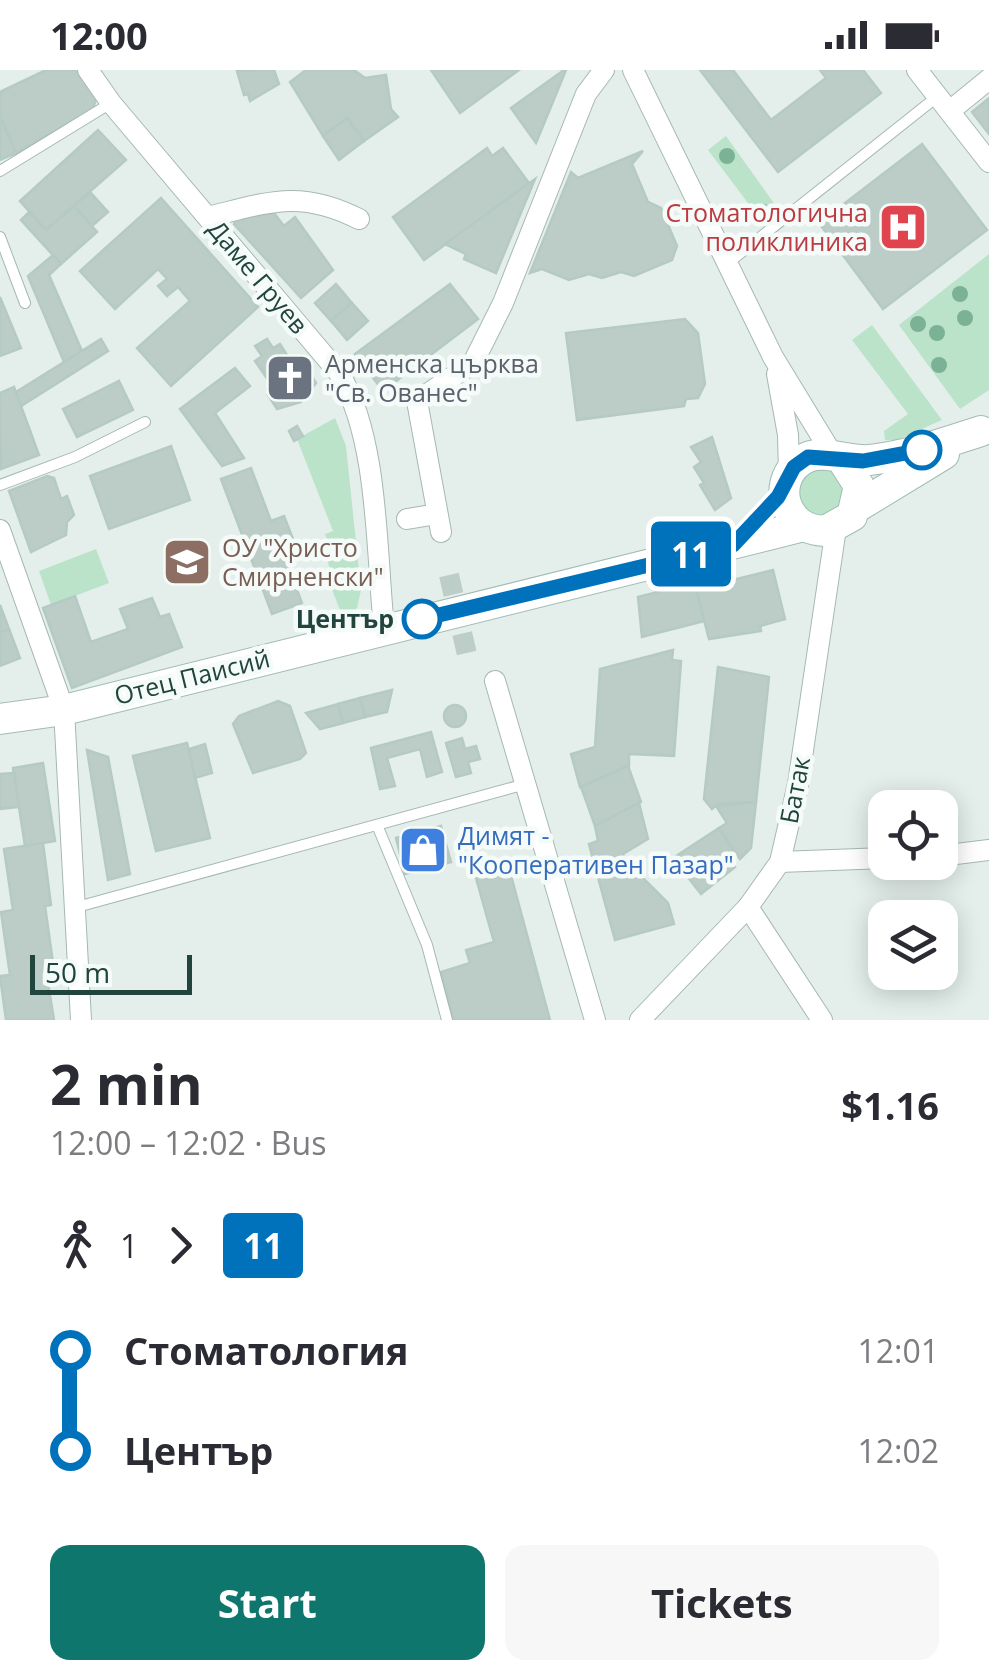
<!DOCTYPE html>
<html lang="en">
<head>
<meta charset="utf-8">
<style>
  :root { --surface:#fff; --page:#f7f7f7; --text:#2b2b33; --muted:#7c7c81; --accent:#0f766e }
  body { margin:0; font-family:"Open Sans",sans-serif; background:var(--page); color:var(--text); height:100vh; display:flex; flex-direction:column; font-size:38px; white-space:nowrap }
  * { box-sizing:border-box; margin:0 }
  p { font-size:32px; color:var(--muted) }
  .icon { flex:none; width:55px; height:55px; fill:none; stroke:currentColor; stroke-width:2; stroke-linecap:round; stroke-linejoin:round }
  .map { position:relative; height:950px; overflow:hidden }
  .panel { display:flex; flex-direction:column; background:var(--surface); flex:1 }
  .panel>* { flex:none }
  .badge { padding:0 20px; border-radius:8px; font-size:35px; line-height:65px }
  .buttons { position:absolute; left:868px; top:720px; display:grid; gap:20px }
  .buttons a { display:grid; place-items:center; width:90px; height:90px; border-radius:20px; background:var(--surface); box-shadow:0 5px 25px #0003; font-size:50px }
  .scale { position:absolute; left:30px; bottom:25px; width:162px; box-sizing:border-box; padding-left:10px; border:5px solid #21443d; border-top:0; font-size:28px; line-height:35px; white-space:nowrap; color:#21443d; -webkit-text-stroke:8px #f5fbf8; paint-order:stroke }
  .map>.badge { position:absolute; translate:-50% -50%; box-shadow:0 0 0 5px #fff }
  .legs { display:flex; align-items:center; gap:15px; height:110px; padding:0 50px; font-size:32px }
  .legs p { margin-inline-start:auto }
  .head { display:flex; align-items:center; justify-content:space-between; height:170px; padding:0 50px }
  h1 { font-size:55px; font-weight:700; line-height:75px }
  .action { display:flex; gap:20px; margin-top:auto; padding:20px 50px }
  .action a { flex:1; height:115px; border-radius:20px; background:var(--accent); color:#fff; font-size:40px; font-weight:700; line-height:115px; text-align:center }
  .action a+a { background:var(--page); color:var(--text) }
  ul { padding:0 50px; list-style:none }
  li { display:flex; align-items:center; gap:35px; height:100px; font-size:38px }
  li i { display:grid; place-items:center; width:15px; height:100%; margin:0 12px; background:currentColor }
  li i::after { content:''; width:25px; height:25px; margin:-12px; border:8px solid; border-radius:50%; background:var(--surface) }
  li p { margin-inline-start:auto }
  li:first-child i { background:linear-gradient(#0000 50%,currentColor 0) }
  li:last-child i { background:linear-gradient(currentColor 50%,#0000 0) }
  .status { display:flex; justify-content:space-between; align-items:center; height:70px; padding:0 50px; background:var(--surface); direction:ltr }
  .status svg { height:28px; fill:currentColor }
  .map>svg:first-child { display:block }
  .green { fill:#bbe3c9 }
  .building { fill:#bccdc7; stroke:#b5cac3; stroke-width:2.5 }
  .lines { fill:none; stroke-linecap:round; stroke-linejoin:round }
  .street-tunnel { stroke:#bdcdc8; stroke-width:20; stroke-dasharray:20 10; stroke-linecap:butt }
  .lane-casing { stroke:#a6b8b3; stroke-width:12 }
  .street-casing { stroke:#a6b8b3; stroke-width:22 }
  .secondary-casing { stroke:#a1bcb5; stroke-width:32 }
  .lane { stroke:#fff; stroke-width:10 }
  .street { stroke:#fff; stroke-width:20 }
  .secondary { stroke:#fff; stroke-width:30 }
  .tree { fill:#7bb296 }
  .line-1-casing { stroke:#fff; stroke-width:22 }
  .line-1 { stroke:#0072bc; stroke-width:15 }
  .stop-1-dot { fill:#fff; stroke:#0072bc; stroke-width:5 }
  .labels { text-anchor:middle; stroke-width:9; stroke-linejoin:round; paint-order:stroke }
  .health-label { font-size:25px; fill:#be3a42; stroke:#f5fbf8; text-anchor:end }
  .street-label { font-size:25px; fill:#21443d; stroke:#f5fbf8 }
  .worship-label { font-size:25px; fill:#5b616d; stroke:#f5fbf8; text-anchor:start }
  .education-label { font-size:25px; fill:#785e54; stroke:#f5fbf8; text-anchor:start }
  .stop-label { font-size:25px; font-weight:bold; fill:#21443d; stroke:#f5fbf8; text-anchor:end }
  .shop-label { font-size:25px; fill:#366cbe; stroke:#f5fbf8; text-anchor:start }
</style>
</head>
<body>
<div class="status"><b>12:00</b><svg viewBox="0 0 49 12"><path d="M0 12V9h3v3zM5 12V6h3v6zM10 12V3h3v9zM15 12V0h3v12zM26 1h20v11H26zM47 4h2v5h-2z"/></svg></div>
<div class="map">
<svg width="989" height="950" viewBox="0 0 989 950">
  <rect width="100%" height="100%" fill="#e4efeb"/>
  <g class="green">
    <polygon points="726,66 781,143 766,157 708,80"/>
    <polygon points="989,184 989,320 960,339 899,255"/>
    <polygon points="872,255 942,350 897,370 885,370 884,361 908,344 852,270"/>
    <polygon points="335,348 346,376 361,520 357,538 343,548 326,504 331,502 325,484 331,481 325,464 333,461 297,369"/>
    <circle cx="822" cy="422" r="23"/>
    <polygon points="96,479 109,513 51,535 39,501"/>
  </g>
  <g class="building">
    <polygon points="46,0 76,0 96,29 93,39 16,83 0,46 0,22"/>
    <polygon points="274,0 279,14 250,31 248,24 244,25 237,1"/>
    <polygon points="306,0 354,0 365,8 386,5 391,39 398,47 364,71 347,48 323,66 290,12"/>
    <polygon points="431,0 519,0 460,43"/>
    <polygon points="564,0 566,0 536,73 511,38"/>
    <polygon points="700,0 733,0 771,50 826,8 820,0 863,0 881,23 778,102"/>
    <polygon points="989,28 989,64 972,42"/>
    <polygon points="347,48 364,71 339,90 323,66"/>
    <polygon points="2,51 16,83 0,90 0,52"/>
    <polygon points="98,60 126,90 46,160 20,131"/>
    <polygon points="922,74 987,160 883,239 819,153"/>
    <polygon points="487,78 492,86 503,78 529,113 424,190 393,147"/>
    <polygon points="643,81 632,94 648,132 661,138 677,176 672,190 634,206 621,202 602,208 589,204 569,210 542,199 530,203 571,102 578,108"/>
    <polygon points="535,109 496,203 464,189 466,184 445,174"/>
    <polygon points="90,122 108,142 92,156 74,136"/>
    <polygon points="161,128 258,237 171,316 137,278 190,231 178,217 167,226 158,216 167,209 158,199 115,239 80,201"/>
    <polygon points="74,136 97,162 61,194 21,150 29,142 46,160"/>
    <polygon points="274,143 284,156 295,147 333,200 301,228 234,154 237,148"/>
    <polygon points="53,185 61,194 49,205 82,281 64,292 28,206"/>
    <polygon points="336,214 352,233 331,251 315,233"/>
    <polygon points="450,214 478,249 383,321 355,284"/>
    <polygon points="0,227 21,278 0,286"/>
    <polygon points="352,233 368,251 347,270 331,251"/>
    <polygon points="685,249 698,263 705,314 698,328 686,329 684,336 577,350 566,263"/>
    <polygon points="101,269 108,281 21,336 16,322"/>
    <polygon points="267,269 273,278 280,274 299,304 307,299 316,313 301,332 277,339 268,325 275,320 255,291 262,286 255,276"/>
    <polygon points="235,298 250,316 215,343 244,388 222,396 180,339"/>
    <polygon points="119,311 133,340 77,367 63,339"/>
    <polygon points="14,317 39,385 1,399 0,323"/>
    <polygon points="297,356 303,366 294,371 289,361"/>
    <polygon points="712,367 731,428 715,440 700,415 704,413 694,397 701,392 691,377"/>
    <polygon points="171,376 190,430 109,459 90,406"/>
    <polygon points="251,398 271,451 284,446 295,474 281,479 302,533 272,544 221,409"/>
    <polygon points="47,406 54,408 61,429 67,426 74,445 67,452 66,465 31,482 9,421"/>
    <polygon points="773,500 785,549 760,556 761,561 709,569 696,519"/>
    <polygon points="690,514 692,520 696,519 704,551 642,567 638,527"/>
    <polygon points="75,526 91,572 128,559 120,539 152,528 160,547 169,544 182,577 72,618 43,538"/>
    <polygon points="0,535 9,559 0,562"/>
    <polygon points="9,559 20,588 0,596 0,562"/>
    <polygon points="673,580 672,590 681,591 674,686 629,684 629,696 580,717 571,684 595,677 600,599"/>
    <polygon points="718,597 769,607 756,732 718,734 712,739 704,729"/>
    <polygon points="392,620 387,642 365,647 360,628"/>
    <polygon points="360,628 365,647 343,653 338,634"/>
    <polygon points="278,631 290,636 306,683 300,689 253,703 233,654 239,646"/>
    <polygon points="338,634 343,653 320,659 306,643"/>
    <circle cx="455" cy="646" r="11"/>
    <polygon points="431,662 442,702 427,707 420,679 387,688 395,716 380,719 371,678"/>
    <polygon points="462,668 465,679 476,676 480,689 468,692 471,703 456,707 446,673"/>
    <polygon points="187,673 210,768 156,781 133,686"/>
    <polygon points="205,674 212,703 195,708 189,679"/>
    <polygon points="87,680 108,687 130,804 108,810"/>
    <polygon points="43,693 55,771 25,776 13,698"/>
    <polygon points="628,696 641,732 595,756 581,717"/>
    <polygon points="14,703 19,737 0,739 0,704"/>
    <polygon points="756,732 751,778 740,789 719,758 727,753 716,736"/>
    <polygon points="639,733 648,769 623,784 626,799 633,798 668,833 674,854 615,870 589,774 598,771 595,756"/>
    <polygon points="441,756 451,792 405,804 396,768"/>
    <polygon points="719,758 734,781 727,787 735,797 701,824 673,788"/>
    <polygon points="43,773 51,835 45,836 54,900 46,901 54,950 6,950 0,906 10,905 1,842 13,840 4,779"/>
    <polygon points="509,798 550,950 454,950 441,902 470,893 466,880 494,872 476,808"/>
  </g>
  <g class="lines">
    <polyline class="street-tunnel" points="449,505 468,589"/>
    <g class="lane-casing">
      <g id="lane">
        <polyline points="0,101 111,33"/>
        <polyline points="0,167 25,233"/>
        <polyline points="728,193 938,26"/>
        <polyline points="0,415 75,387 145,352"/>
        <polyline points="377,755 427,875 447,950"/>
        <polyline points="77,837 522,715"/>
      </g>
    </g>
    <g class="street-casing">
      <g id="street">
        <path d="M88,0L111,33L339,303C379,369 376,481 384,558"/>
        <polyline points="633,0 773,287 834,387"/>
        <polyline points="917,0 989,92"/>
        <polyline points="951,40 989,9"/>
        <path d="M208,147C269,132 300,119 359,149"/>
        <polyline points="777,304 788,365 789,404"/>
        <polyline points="407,449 437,444"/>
        <polyline points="0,460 64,640 81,950"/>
        <polyline points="441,462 417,331 473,293 503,233 586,24 604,0"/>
        <polyline points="495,611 595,950"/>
        <polyline points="940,786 989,780"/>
        <polyline points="780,792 885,788"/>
        <polyline points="748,837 822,950"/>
        <polyline points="640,950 748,837 780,792 798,714 836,458"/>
      </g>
    </g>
    <g class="secondary-casing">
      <g id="secondary">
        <path d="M843,391L859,416L852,446L825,461C812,460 800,457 792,445C777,425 785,396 808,387C827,380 848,392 869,390C907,386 944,373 981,361"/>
        <polyline points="857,437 944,384"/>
        <polyline points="0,649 64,640 804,456"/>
      </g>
    </g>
    <use href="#lane" class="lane"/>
    <use href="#street" class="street"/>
    <use href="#secondary" class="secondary"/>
  </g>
  <g class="tree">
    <circle cx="727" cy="86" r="8"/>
    <circle cx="763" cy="142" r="8"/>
    <circle cx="960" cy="224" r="8"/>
    <circle cx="965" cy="248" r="8"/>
    <circle cx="918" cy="254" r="8"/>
    <circle cx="937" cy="263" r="8"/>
    <circle cx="939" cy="295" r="8"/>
  </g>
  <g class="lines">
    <g class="line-1-casing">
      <polyline id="line-1" points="422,549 733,475 778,427 794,397 808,387 863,391 922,380"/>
    </g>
    <use href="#line-1" class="line-1"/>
  </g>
  <defs>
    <g id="hospital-square" transform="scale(2.5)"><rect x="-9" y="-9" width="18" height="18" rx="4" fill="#e0444e" stroke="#f5fbf8"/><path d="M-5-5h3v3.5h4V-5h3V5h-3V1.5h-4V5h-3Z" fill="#fff"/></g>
    <g id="church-square" transform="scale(2.5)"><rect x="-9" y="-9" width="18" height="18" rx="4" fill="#6b7280" stroke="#f5fbf8"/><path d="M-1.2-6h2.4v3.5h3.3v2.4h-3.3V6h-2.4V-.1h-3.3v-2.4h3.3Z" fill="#fff"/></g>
    <g id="school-square" transform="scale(2.5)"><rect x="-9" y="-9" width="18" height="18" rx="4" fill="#8d6e63" stroke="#f5fbf8"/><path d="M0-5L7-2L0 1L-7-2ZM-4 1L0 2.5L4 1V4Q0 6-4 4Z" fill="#fff"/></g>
    <g id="shop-square" transform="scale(2.5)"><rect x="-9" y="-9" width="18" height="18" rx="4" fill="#3f7fe0" stroke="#f5fbf8"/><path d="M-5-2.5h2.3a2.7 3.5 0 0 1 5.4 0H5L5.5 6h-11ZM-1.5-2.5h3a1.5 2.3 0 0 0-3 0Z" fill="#fff"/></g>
  </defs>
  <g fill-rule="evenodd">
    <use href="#hospital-square" x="903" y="157"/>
    <use href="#church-square" x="290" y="308"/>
    <use href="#school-square" x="187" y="492"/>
    <use href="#shop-square" x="423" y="780"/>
  </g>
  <g class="stop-1-dot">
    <circle cx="922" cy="380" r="18"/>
    <circle cx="422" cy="549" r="18"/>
  </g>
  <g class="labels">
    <g class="health-label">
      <text x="868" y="152">Стоматологична<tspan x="868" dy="29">поликлиника</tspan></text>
    </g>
    <g class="street-label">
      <text transform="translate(258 207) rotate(50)" y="9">Даме Груев</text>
      <text transform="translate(192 607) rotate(-14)" y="9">Отец Паисий</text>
      <text transform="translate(795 720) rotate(-79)" y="9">Батак</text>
    </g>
    <g class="worship-label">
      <text x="325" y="303">Арменска църква<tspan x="325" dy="29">"Св. Ованес"</tspan></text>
    </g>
    <g class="education-label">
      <text x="222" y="487">ОУ "Христо<tspan x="222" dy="29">Смирненски"</tspan></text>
    </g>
    <g class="stop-label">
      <text x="394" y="558">Център</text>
    </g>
    <g class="shop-label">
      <text x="458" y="775">Димят -<tspan x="458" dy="29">"Кооперативен Пазар"</tspan></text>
    </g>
  </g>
</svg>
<div class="buttons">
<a><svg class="icon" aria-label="locate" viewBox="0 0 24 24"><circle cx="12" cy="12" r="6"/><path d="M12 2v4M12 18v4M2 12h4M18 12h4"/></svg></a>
<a><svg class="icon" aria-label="layers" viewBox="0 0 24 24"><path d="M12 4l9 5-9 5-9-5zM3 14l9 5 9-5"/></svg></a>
</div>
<div class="scale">50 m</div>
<b class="badge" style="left:691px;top:484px;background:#0072bc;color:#fff">11</b>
</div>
<section class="panel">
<div class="head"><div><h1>2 min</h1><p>12:00 – 12:02 · Bus</p></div><b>$1.16</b></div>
<div class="legs"><svg class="icon" aria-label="walk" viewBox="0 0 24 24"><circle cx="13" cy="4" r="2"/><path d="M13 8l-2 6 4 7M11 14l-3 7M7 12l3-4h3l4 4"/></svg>1<svg class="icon" aria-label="forward" viewBox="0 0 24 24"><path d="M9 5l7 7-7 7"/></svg><b class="badge" style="background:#0072bc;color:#fff">11</b></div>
<ul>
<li><i style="color:#0072bc"></i><b>Стоматология</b><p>12:01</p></li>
<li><i style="color:#0072bc"></i><b>Център</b><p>12:02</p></li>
</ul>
<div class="action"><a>Start</a><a>Tickets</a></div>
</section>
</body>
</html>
